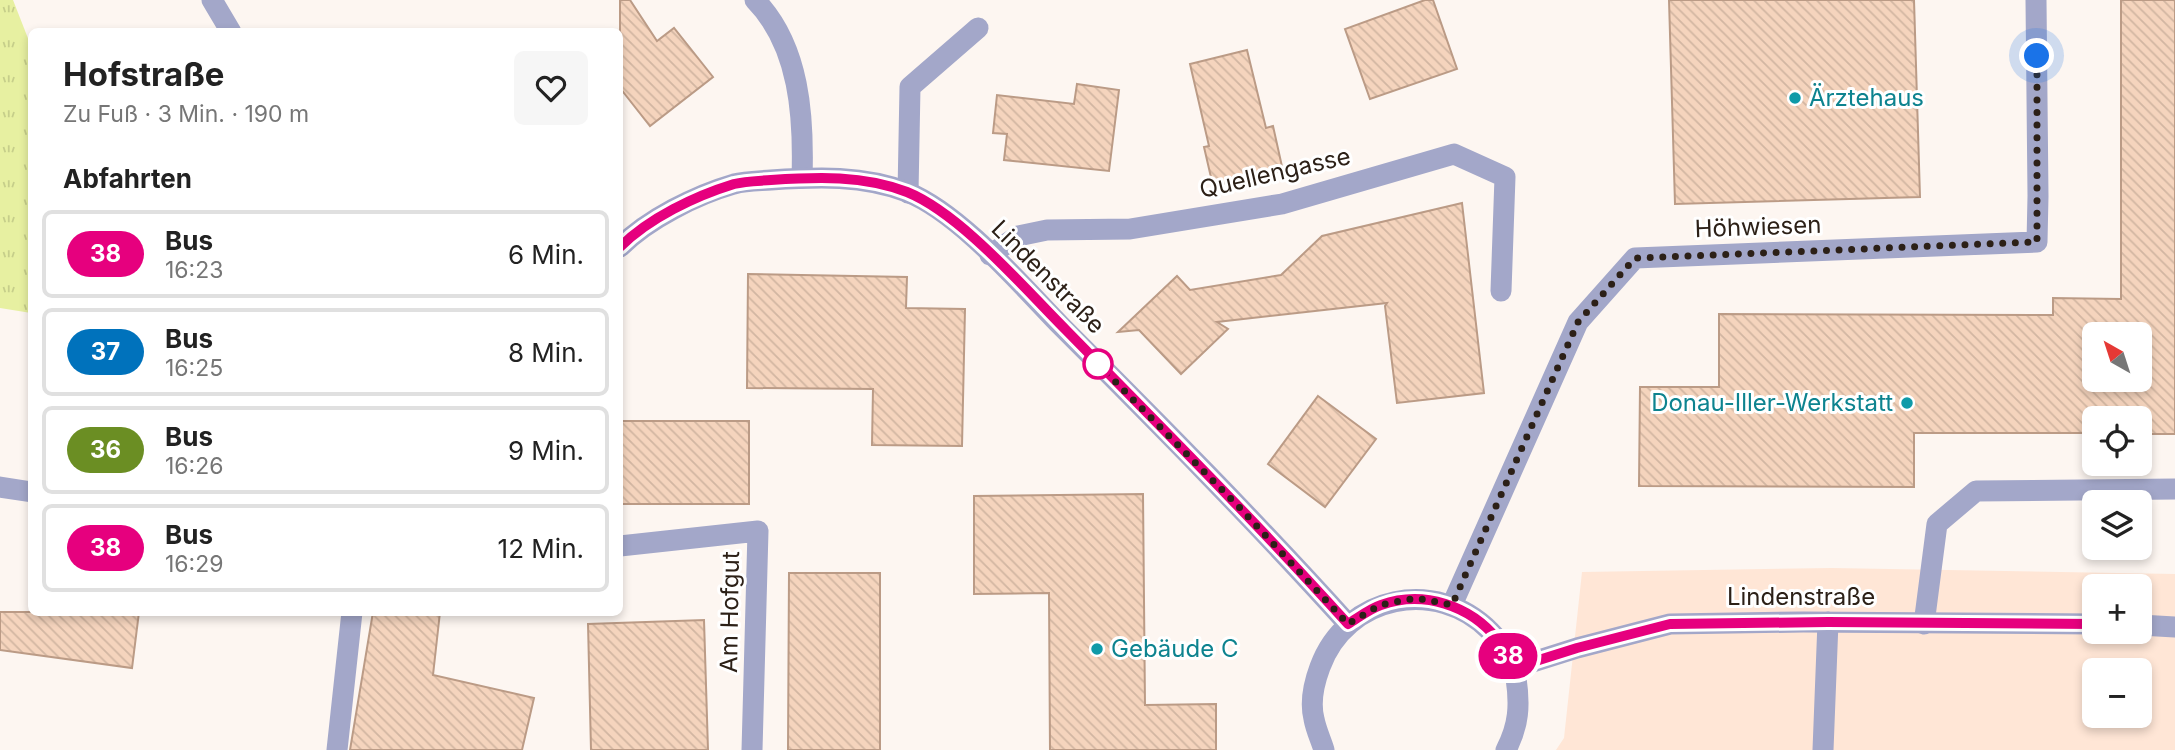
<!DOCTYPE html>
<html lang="de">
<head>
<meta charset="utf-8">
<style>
  :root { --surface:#fff; --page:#f6f6f6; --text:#222; --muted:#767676; --line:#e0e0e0 }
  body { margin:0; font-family:Inter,sans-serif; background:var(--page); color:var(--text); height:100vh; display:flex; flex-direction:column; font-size:26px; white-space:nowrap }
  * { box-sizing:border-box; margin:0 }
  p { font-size:23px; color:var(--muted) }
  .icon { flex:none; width:38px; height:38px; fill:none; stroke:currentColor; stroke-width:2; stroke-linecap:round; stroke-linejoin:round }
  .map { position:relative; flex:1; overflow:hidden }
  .side { position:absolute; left:28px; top:28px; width:595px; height:588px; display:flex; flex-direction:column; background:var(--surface); border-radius:10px; box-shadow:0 4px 10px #0003 }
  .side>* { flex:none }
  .badge { padding:0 14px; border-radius:23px; font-size:24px; line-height:46px }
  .needle { width:46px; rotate:321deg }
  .controls { position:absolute; left:2082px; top:322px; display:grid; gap:14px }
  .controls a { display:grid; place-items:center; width:70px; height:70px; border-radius:10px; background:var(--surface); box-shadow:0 4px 10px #0003; font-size:35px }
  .you { position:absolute; width:35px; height:35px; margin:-18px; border:5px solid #fff; border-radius:50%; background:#1a73e8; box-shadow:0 0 0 10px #1a73e833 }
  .map>.badge { position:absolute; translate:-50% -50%; box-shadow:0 0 0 4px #fff }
  h2 { padding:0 35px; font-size:26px; line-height:63px }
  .round { display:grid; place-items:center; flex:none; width:74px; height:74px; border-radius:10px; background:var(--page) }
  .summary { display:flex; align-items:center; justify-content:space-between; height:119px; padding:0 35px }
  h1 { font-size:33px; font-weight:700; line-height:52px }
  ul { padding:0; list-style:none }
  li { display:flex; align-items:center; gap:21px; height:88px; margin:0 14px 10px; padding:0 21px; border:4px solid var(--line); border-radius:10px }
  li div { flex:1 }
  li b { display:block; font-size:26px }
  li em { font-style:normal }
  li .badge { min-width:77px; font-weight:700; text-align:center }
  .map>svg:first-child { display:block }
  .built { fill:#ffe6d6; fill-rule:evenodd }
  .grass { fill:url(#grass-tufts) }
  .building { fill:url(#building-back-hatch); stroke:#bb9b86; stroke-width:2; fill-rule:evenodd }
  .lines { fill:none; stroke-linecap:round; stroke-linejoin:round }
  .minor { stroke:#a3a7c9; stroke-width:21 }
  .line-casing { stroke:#fff; stroke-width:16 }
  .line { stroke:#e6007e; stroke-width:10 }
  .walk { stroke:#2c2017; stroke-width:7; stroke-dasharray:0 12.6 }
  .culture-dot { fill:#0f9aa8; stroke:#fff; stroke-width:2.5 }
  .stop-dot { fill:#fff; stroke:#e6007e; stroke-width:3.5 }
  .labels { text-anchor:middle; stroke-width:6; stroke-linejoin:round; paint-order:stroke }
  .culture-label { font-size:24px; fill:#0d838f; stroke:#fff; text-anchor:start }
  .street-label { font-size:24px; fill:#2c2017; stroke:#fff }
</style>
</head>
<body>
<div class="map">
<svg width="2175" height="750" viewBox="0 0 2175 750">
  <defs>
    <pattern id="grass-tufts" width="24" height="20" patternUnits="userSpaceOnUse" patternTransform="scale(1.75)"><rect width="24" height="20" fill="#e7f0a1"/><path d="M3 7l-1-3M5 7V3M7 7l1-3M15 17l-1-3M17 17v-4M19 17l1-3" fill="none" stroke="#c6ce8a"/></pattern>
    <pattern id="building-back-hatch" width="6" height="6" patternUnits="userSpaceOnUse" patternTransform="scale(1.75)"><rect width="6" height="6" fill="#f5d4bd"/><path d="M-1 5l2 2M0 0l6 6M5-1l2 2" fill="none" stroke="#d2b6a2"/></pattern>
  </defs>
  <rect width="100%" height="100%" fill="#fdf6f1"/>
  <path class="built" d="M1832,568L2175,574V750H1556L1564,738L1582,572ZM2095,586H2140V632H2095ZM2095,670H2140V716H2095Z"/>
  <polygon class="grass" points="0,0 13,0 31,46 31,313 0,308"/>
  <g class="building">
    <polygon points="620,0 630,0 657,41 674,28 713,77 650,126 620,88"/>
    <polygon points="1425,0 1433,0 1457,69 1370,99 1345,29"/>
    <polygon points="1669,0 1914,0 1920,197 1675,204"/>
    <path d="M2121,0H2175V434H2140V418H2095V433H1914V487L1639,486L1640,387H1719V314L2053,315V298L2121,299ZM2095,334H2140V380H2095Z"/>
    <polygon points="1247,50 1266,128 1273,126 1283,171 1213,186 1204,147 1209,146 1190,64"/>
    <polygon points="1077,84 1119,90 1109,171 1004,160 1007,134 993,133 997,95 1074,104"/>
    <polygon points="1462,203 1484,393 1397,403 1385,306 1387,303 1217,322 1228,329 1181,374 1139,330 1118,332 1177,276 1190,290 1281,275 1322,236"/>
    <polygon points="748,274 907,277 906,308 965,309 962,446 872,445 873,389 747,388"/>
    <polygon points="1318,396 1376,439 1325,507 1268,464"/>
    <rect x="620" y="421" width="129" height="83"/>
    <polygon points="1143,494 1145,705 1216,704 1216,750 1050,750 1049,593 974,594 974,496"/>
    <polygon points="789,573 880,573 880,750 788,750"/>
    <polygon points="0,612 139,612 132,668 0,650"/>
    <polygon points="373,612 440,612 433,675 534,698 522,750 350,750"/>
    <polygon points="704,620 708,750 591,750 588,624"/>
  </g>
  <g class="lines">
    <g class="minor">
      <polyline points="212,0 231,32"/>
      <path d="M755,0C800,46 804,117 802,178"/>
      <polyline points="908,193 910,87 978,28"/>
      <path d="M620,247C648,219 696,195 734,184C746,181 759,181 771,180C817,177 863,175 907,192C960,213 1021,285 1062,327C1159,424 1256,522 1348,624"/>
      <polyline points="990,255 1018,236 1047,230 1130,229 1282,204 1454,154 1505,177 1501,291"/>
      <polyline points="0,487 32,492"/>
      <polyline points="620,546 758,531 752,750"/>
      <polyline points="1452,605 1578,322 1635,258 2037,242 2038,196 2036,0"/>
      <polyline points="1924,624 1937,524 1976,491 2175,489"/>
      <polyline points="2140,625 2175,627"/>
      <polyline points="1514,668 1577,648 1670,624 1803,622 2095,624"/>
      <polyline points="337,750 352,612"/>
      <path d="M1324,750C1321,740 1316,730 1314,719C1310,703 1314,683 1320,667C1346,595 1437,577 1490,631C1503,644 1513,660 1516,678C1520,705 1519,725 1506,750"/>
      <polyline points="1823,750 1828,622"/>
    </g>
  </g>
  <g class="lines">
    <g class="line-casing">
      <path id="line" d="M620,247C649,218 695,196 734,184C746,181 759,181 771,180C817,177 863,175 907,192C961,214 1024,288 1066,330C1161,427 1257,523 1348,624C1358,618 1369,609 1381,605C1423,590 1470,605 1498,640C1505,648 1509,659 1514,668L1577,648L1670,624L1828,622L2095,624"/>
    </g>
    <use href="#line" class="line"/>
    <polyline class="walk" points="1098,364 1239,507 1348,624 1380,605 1416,598 1452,605 1578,322 1635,258 2037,242 2037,56"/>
  </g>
  <g class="culture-dot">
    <circle cx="1795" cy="98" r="7"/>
    <circle cx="1907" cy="403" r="7"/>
    <circle cx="1097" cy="649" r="7"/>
  </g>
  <circle class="stop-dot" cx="1098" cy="364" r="14"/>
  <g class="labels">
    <g class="culture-label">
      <text x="1809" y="106">Ärztehaus</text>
      <text x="1893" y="411" text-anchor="end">Donau-Iller-Werkstatt</text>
      <text x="1111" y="657">Gebäude C</text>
    </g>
    <g class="street-label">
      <text transform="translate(1275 173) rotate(-13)" y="8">Quellengasse</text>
      <text transform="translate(1758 227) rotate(-2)" y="8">Höhwiesen</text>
      <text transform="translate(1048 277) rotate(45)" y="8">Lindenstraße</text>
      <text x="1801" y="605">Lindenstraße</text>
      <text transform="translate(730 612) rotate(-89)" y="8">Am Hofgut</text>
    </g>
  </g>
</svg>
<div class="controls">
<a><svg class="needle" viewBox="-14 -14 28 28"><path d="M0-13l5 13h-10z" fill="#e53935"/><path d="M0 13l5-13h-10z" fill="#767676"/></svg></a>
<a><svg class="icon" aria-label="locate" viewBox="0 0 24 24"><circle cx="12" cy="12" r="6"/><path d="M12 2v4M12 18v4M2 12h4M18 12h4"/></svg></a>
<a><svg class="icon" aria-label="layers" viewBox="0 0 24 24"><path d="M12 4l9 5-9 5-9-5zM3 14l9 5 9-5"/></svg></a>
<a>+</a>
<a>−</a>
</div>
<div class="you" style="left:2037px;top:56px"></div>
<b class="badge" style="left:1508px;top:656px;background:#e6007e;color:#fff">38</b>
<section class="side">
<div class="summary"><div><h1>Hofstraße</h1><p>Zu Fuß · 3 Min. · 190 m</p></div><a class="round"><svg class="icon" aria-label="heart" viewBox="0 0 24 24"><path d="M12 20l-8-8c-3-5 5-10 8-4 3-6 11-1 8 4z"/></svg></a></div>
<h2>Abfahrten</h2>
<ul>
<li><span class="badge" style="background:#e6007e;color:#fff">38</span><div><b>Bus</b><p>16:23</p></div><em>6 Min.</em></li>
<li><span class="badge" style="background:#0072bc;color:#fff">37</span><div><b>Bus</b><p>16:25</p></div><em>8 Min.</em></li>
<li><span class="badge" style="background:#6b8e23;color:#fff">36</span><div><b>Bus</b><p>16:26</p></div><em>9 Min.</em></li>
<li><span class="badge" style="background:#e6007e;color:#fff">38</span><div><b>Bus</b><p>16:29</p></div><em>12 Min.</em></li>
</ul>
</section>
</div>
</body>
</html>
